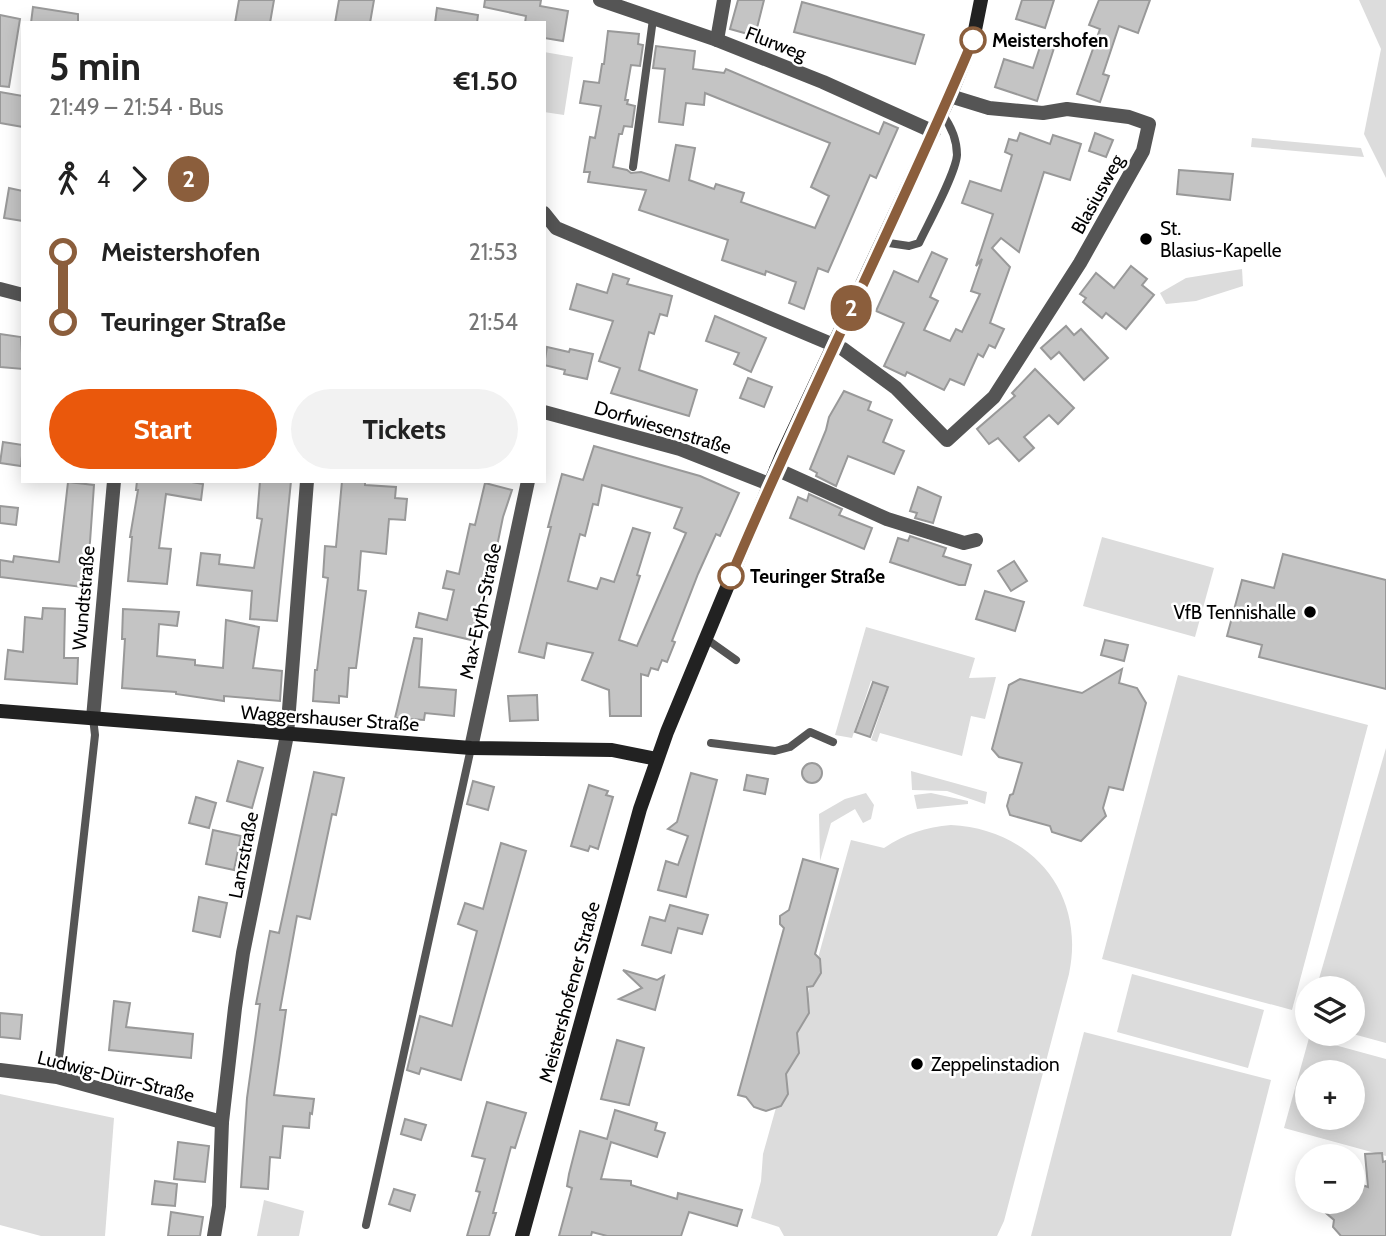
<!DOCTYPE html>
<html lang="en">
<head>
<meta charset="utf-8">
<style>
  :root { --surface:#fff; --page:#f2f2f2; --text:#222; --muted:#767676; --accent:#ea580c }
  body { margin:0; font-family:Cabin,sans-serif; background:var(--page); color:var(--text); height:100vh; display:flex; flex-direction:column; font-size:26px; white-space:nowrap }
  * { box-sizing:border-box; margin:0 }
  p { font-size:23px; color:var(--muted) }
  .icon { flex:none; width:38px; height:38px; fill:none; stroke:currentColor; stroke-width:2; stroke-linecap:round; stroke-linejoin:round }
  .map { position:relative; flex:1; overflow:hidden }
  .panel { position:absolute; left:21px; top:21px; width:525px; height:462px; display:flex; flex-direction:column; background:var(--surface); border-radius:0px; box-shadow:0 4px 18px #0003 }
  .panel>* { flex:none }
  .badge { padding:0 14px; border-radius:23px; font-size:24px; line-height:46px }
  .buttons { position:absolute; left:1295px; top:976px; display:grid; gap:14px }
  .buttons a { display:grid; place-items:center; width:70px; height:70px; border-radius:50%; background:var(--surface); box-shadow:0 4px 18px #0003; font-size:35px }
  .map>.badge { position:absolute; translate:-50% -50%; box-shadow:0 0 0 4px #fff }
  .legs { display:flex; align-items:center; gap:10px; height:77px; padding:0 28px; font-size:23px }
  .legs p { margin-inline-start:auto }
  .summary { display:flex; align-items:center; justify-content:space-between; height:119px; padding:0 28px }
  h1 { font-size:38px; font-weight:800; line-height:52px }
  .button { display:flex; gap:14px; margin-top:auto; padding:14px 28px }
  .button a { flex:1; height:80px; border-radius:42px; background:var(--accent); color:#fff; font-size:28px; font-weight:800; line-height:80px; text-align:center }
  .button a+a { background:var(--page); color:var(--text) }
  ul { padding:0 28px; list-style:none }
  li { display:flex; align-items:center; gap:24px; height:70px; font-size:26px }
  li i { display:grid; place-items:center; width:10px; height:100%; margin:0 9px; background:currentColor }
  li i::after { content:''; width:18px; height:18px; margin:-9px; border:5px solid; border-radius:50%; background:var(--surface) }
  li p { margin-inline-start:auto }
  li:first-child i { background:linear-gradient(#0000 50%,currentColor 0) }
  li:last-child i { background:linear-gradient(currentColor 50%,#0000 0) }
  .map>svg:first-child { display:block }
  .green { fill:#dcdcdc; fill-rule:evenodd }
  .building { fill:#c4c4c4; stroke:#999; stroke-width:2; fill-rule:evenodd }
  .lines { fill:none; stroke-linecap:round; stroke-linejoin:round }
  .lane { stroke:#555; stroke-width:8 }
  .street { stroke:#555; stroke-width:14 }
  .secondary { stroke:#222; stroke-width:14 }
  .line-1-casing { stroke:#fff; stroke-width:16 }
  .line-1 { stroke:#8b5e3c; stroke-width:10 }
  .stop-1-dot { fill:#fff; stroke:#8b5e3c; stroke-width:3.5 }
  .poi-dot { fill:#000; stroke:#fff; stroke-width:2.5 }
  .labels { text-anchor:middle; stroke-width:5; stroke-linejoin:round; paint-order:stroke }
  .stop-label { font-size:19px; font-weight:bold; fill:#000; stroke:#fff; text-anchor:start }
  .street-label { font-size:19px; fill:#000; stroke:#fff }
  .poi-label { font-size:19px; fill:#000; stroke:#fff; text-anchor:start }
</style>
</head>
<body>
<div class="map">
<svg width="1386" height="1236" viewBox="0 0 1386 1236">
  <rect width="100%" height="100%" fill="#fff"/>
  <g class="green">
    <polygon points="1359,0 1386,0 1386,178 1364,134 1381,49"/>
    <polygon points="544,52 573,57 564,115 544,112"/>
    <polygon points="1252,138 1361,148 1364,157 1251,147"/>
    <polygon points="1242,269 1243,286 1196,301 1166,304 1160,293 1186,278"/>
    <polygon points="1102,537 1214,568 1195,637 1083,606"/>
    <polygon points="866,627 975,658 969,678 996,677 985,719 971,716 962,756 880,733 877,742 871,740 889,687 871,681 852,738 835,735"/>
    <polygon points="1178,675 1368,725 1292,1010 1102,959"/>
    <polygon points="1386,748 1386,1043 1353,1034 1353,989 1316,989"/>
    <polygon points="911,771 987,792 985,804 947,791 912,790"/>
    <polygon points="866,793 874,805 871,819 863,823 855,809 831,823 820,861 819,814 845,799"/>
    <polygon points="931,793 968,801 968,804 917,809 914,795"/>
    <path d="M951,825C1032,829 1086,893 1069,974L1004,1221L997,1236H784L779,1227L751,1218L761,1181L763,1154L851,840L884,848C905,834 926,827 951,825Z"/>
    <polygon points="1132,974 1264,1010 1248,1068 1117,1032"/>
    <polygon points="1084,1032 1271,1080 1231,1236 1031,1236"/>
    <path d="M1309,1038L1386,1059V1156L1284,1128ZM1307,1073H1353V1118H1307Z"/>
    <polygon points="0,1094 114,1118 105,1236 41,1236 0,1225"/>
    <polygon points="264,1200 304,1211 299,1236 257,1236"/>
  </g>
  <g class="building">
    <polygon points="239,0 274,0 270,23 235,23"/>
    <polygon points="339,0 374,0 370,23 335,23"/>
    <polygon points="485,0 541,0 540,6 568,11 563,41 544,38 544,23 525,23 526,16 484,7"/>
    <polygon points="738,0 764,0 755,36 730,29"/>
    <polygon points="1022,0 1054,0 1045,28 1016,19"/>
    <polygon points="1099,0 1150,0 1138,33 1119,26 1103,74 1109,76 1100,102 1077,94 1100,29 1089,25"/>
    <polygon points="802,2 924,35 915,64 794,32"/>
    <polygon points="33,7 78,14 78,23 31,23"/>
    <polygon points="437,8 478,15 477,23 435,23"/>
    <polygon points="0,15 20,19 9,87 0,86"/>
    <polygon points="608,31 639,34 638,44 643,45 640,66 631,65 625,100 628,100 627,104 635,106 632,127 624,126 622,134 619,134 613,167 627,170 631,173 641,172 669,181 676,145 695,148 689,180 714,189 716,184 744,193 741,202 815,228 829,196 811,187 830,143 705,93 704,105 686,103 683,125 659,122 665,69 653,68 656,46 695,51 693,69 724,73 726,69 879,134 884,122 898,128 876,178 870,175 828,272 818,268 804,309 789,303 796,282 766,271 765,275 722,260 728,240 639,210 646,190 588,182 590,172 584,172 590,137 595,138 601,106 580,103 584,81 599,83 602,64 604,64"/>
    <polygon points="1042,41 1055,45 1037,101 995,87 1004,59 1033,68"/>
    <polygon points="0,92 23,96 23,127 0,123"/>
    <polygon points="1020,133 1050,144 1053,135 1081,144 1070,180 1044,172 1019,252 1001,238 992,248 1010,267 990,323 1004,329 995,348 989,345 983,357 978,354 964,385 950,379 944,390 907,372 905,376 884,366 904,323 876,311 894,271 918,282 932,252 947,259 930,297 938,301 924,330 950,341 956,329 962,332 980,294 971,291 982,259 976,266 993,214 962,203 970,181 1001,191 1012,155 1005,152 1009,139 1017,141"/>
    <polygon points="1095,133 1113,140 1106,157 1089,151"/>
    <polygon points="1179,170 1233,174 1230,200 1177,194"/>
    <polygon points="9,188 23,191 23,221 4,218"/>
    <polygon points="1131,266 1147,279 1142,285 1154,295 1126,329 1106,313 1102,318 1083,302 1086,298 1080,294 1096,273 1114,288"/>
    <polygon points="613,274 629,279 627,284 672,296 667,316 660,314 654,334 649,332 639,370 697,390 689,416 611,393 620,368 599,361 613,321 570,309 577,284 607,293"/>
    <polygon points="715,316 766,338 751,372 734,364 739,353 706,341"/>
    <polygon points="1066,326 1074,335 1081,329 1108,358 1084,380 1059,352 1051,359 1041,348"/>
    <polygon points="0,334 21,337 23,369 0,367"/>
    <polygon points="547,347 569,352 570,349 593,354 587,379 564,374 565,370 544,365"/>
    <polygon points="1035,369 1074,408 1058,424 1049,415 1024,437 1034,448 1019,461 998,438 989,444 977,429 1015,396 1012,393"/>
    <polygon points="748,378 772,387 764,407 740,398"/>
    <polygon points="844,391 871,402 868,410 892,420 883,442 904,451 894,474 848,456 836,486 816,476 817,473 810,469 826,430 829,417"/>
    <polygon points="3,442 23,445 21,466 0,463"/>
    <path d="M594,446L700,476L739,493L720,536L716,534L698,574L672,641L675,642L667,662L662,660L658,670L651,668L648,676L641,674V716H610L609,690L582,680L593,653L547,643L544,658L519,652L551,527H548L562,474L583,480ZM602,485L682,508L674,528L686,533L637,646L619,640L640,576L637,575L650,533L633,528L614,582L601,578L597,589L568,581L580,534L585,536L593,504L598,505Z"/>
    <polygon points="137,481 186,481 203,484 201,500 166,494 159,548 171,549 167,584 128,581 132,537 130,537 138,490 136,490"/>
    <polygon points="260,481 291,481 277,621 250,619 252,591 197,585 201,553 220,555 219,564 254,568 262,519 257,518"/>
    <polygon points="342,481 365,481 365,485 396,487 395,498 407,499 405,520 389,519 386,554 361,551 358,590 366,591 356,668 349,668 347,697 339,696 339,703 313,701 315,670 317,670 328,578 323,577 325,546 336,547"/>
    <polygon points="68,482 94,485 90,542 82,587 0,577 0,560 13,562 14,556 59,562"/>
    <polygon points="485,483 512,490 503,517 481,624 475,623 471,640 416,627 419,613 447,620 454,590 443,588 447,571 459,574 470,524 475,525"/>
    <polygon points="918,487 941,497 933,523 915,518 917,513 910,511"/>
    <polygon points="809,494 842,509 839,515 872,528 864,549 790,518 798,497 807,501"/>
    <polygon points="0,506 18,508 16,525 0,523"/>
    <polygon points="910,536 946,548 943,556 971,565 965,585 959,585 890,562 898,538 908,541"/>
    <polygon points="1283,554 1386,580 1386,689 1259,657 1262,645 1227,636 1242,580 1274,588"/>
    <polygon points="1014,561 1027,581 1011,591 998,571"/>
    <polygon points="985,591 1024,602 1015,631 976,619"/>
    <polygon points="43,608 65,609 64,658 78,658 77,684 5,679 8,650 23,652 25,617 42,619"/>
    <polygon points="123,609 179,612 177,626 159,624 157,656 195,660 195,665 223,668 226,620 259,627 253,668 282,671 280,701 224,696 224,701 176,694 176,692 122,688 125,639 122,639"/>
    <polygon points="414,638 422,639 419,687 456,690 454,716 425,713 424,720 395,718"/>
    <polygon points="1105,640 1128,645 1124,661 1101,655"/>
    <polygon points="1122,669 1119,683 1137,688 1146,703 1123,790 1109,787 1103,808 1106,816 1081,841 1052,832 1050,826 1010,815 1007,806 1010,795 1013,794 1022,763 999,757 992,749 1009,685 1020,679 1082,693"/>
    <polygon points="873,682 888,687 870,737 855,732"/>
    <polygon points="537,695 538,720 510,721 508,696"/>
    <polygon points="238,761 263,768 252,808 227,801"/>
    <circle cx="812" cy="773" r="10"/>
    <polygon points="314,772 344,778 336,815 332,814 310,919 297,916 280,1010 286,1010 274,1095 314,1099 312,1114 310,1113 309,1128 283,1126 280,1158 270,1157 268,1189 241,1187 247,1098 260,1004 256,1004 270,931 279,933"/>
    <polygon points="691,773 717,780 686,897 658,890 666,861 678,865 688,836 668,829 677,822"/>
    <polygon points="747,775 768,779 765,794 744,790"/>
    <polygon points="473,781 494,787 488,810 467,804"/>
    <polygon points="589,785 608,791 606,795 613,797 598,849 590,846 588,851 571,846"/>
    <polygon points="196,797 216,803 209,828 189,823"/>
    <polygon points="213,830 241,836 234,870 206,864"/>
    <polygon points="501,843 526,851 461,1080 421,1068 419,1074 407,1070 420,1016 452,1026 477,931 458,924 465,903 483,909"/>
    <polygon points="803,859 838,869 815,954 820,959 821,973 813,986 807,987 809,1013 797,1033 799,1053 786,1074 788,1094 781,1106 766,1111 754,1107 746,1097 738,1095 784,928 780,924 780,916 789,910"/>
    <polygon points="199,897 227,903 220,937 193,931"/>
    <polygon points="670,905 708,915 702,934 678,928 671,953 642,945 650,917 665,921"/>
    <polygon points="623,970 657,980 664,976 655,1010 619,999 642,988"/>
    <polygon points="114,1001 130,1003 126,1027 193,1034 191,1058 109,1050"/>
    <polygon points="0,1013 22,1015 20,1039 0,1037"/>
    <polygon points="617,1040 644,1048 629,1105 601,1099"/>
    <polygon points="487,1102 526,1113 515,1148 511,1147 493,1213 496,1213 489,1236 467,1236 480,1192 476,1191 485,1159 472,1156"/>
    <polygon points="615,1110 657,1123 655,1130 665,1133 657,1157 611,1142 601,1179 631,1181 631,1185 677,1199 678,1193 742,1210 737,1226 689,1212 681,1236 607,1236 592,1232 591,1236 559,1236 572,1188 567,1186 569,1174 580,1131 607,1139"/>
    <polygon points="405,1119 426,1125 421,1140 401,1134"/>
    <polygon points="178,1142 209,1146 205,1182 174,1179"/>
    <polygon points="1382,1153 1383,1162 1386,1161 1386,1236 1341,1236 1333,1227 1334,1220 1326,1213 1334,1202 1353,1202 1353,1182 1368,1187 1365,1154"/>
    <polygon points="155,1181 177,1184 175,1206 152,1204"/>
    <polygon points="394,1189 415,1195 410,1211 389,1204"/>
    <polygon points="171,1212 203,1217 200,1236 168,1236"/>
  </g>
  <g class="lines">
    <g class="lane">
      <polyline points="633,167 653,19"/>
      <path d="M882,242L909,246L919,243C928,224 956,173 957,155C957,140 951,126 942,114"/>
      <polyline points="705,638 736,660"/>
      <polyline points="711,743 775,751 790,747 810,732 833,742"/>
      <polyline points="57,1077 95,735 93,718"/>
      <polyline points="366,1225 471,748"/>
    </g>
    <g class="street">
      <polyline points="600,0 717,40 823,82 934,132"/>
      <polyline points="717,40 724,0"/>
      <polyline points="544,213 556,228 843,349 896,388 947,440 994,397 1080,263 1143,151 1149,124 1129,117 1067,109 1043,113 989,108 950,96"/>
      <polyline points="0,289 23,295"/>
      <polyline points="544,412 680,449 769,484"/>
      <polyline points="776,469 887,519 964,543 976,540"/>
      <polyline points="93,718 114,481"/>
      <polyline points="471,748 528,481"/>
      <polyline points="0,1070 57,1077 222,1122"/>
      <polyline points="214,1236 219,1206 222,1122 235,1008 243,953 287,735 307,481"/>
    </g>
    <g class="secondary">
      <polyline points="0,711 471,748 612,750 657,759"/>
      <polyline points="522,1236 640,809 667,732 782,455 950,96 973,40 981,0"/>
    </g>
  </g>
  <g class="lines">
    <g class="line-1-casing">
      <path id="line-1" d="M731,576C807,395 897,221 973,40"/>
    </g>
    <use href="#line-1" class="line-1"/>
  </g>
  <g class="stop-1-dot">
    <circle cx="973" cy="40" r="12"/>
    <circle cx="731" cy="576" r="12"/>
  </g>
  <g class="poi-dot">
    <circle cx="1146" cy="239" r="7"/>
    <circle cx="1310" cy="612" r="7"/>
    <circle cx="917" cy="1064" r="7"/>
  </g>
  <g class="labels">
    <g class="stop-label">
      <text x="992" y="47">Meistershofen</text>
      <text x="750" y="583">Teuringer Straße</text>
    </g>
    <g class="street-label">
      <text transform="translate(776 43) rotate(21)" y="7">Flurweg</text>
      <text transform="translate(1097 194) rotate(-61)" y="7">Blasiusweg</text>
      <text transform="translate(663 427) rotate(17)" y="7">Dorfwiesenstraße</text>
      <text transform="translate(83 598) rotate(-85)" y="7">Wundtstraße</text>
      <text transform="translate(480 611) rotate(-78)" y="7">Max-Eyth-Straße</text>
      <text transform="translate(330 718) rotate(4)" y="7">Waggershauser Straße</text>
      <text transform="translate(243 855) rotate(-79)" y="7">Lanzstraße</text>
      <text transform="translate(569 992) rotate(-75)" y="7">Meistershofener Straße</text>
      <text transform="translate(116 1076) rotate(14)" y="7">Ludwig-Dürr-Straße</text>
    </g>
    <g class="poi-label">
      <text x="1160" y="235">St.<tspan x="1160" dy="22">Blasius-Kapelle</tspan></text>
      <text x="1296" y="619" text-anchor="end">VfB Tennishalle</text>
      <text x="931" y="1071">Zeppelinstadion</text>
    </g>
  </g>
</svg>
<div class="buttons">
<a><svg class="icon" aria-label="layers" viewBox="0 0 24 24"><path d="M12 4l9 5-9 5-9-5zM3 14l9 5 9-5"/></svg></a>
<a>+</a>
<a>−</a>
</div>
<b class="badge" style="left:851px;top:308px;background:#8b5e3c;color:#fff">2</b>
<section class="panel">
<div class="summary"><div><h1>5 min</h1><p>21:49 – 21:54 · Bus</p></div><b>€1.50</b></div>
<div class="legs"><svg class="icon" aria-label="walk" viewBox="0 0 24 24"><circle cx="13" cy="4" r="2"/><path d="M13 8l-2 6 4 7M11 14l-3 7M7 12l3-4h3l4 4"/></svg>4<svg class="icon" aria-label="forward" viewBox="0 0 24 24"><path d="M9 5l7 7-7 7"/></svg><b class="badge" style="background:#8b5e3c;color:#fff">2</b></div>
<ul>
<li><i style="color:#8b5e3c"></i><b>Meistershofen</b><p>21:53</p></li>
<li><i style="color:#8b5e3c"></i><b>Teuringer Straße</b><p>21:54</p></li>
</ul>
<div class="button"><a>Start</a><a>Tickets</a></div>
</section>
</div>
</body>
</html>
